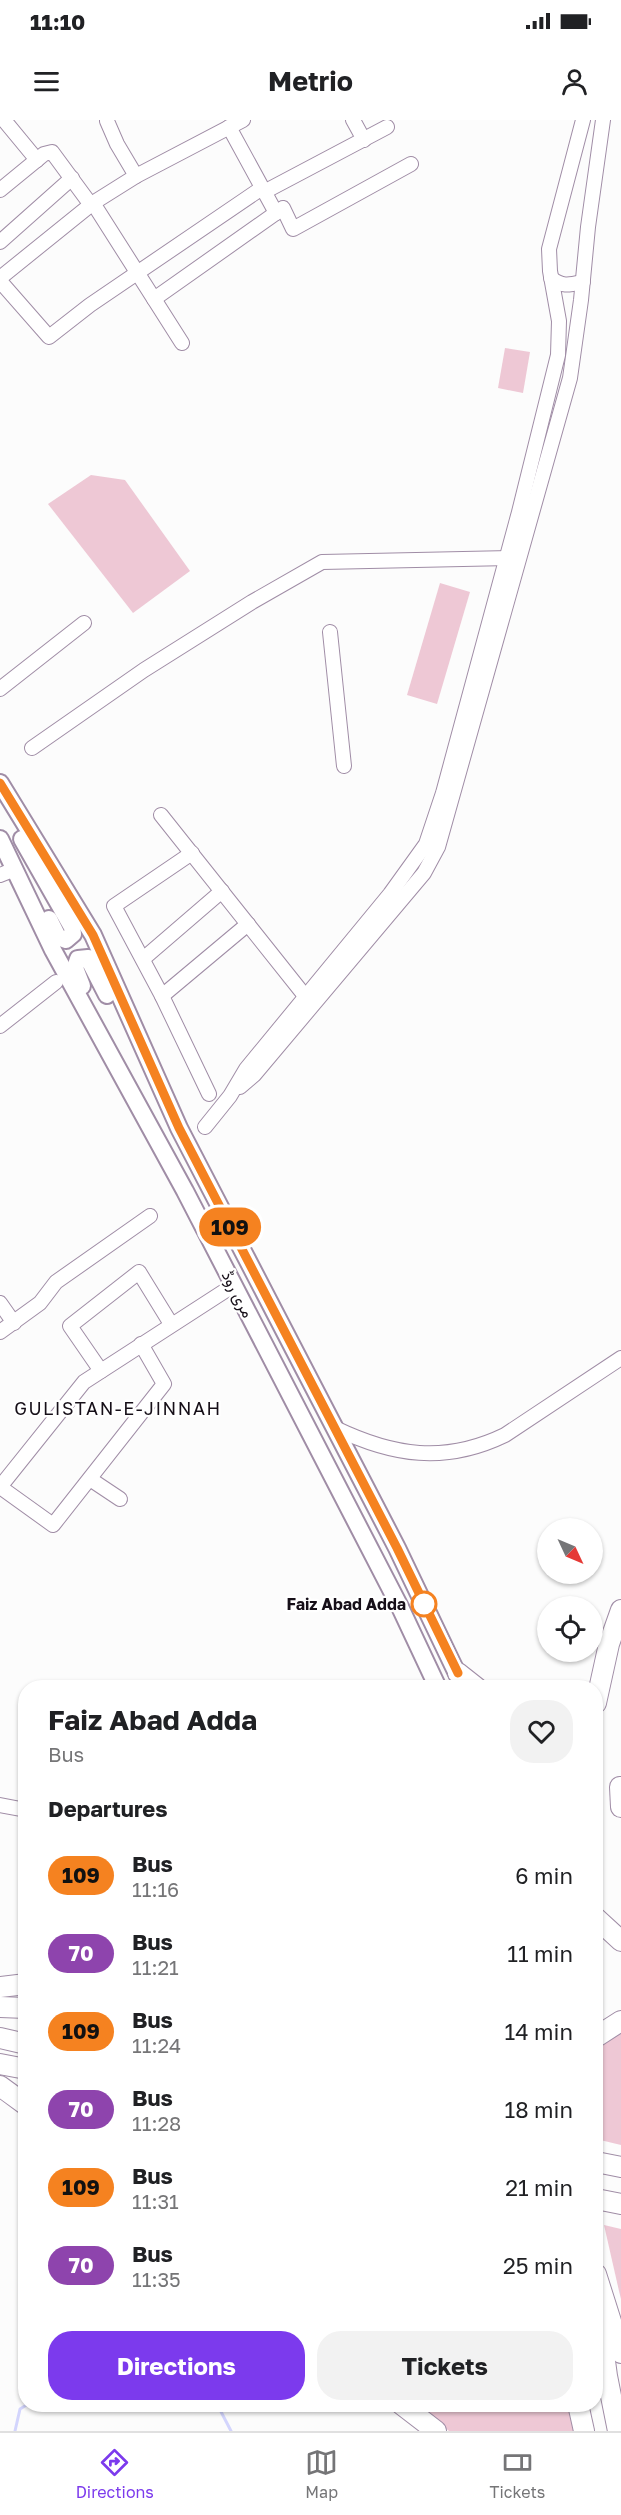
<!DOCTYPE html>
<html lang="en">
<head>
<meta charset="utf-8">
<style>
  :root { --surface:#fff; --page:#f2f2f2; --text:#202124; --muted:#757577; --line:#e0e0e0; --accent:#7c3aed }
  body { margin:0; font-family:"Golos Text",Vazirmatn,sans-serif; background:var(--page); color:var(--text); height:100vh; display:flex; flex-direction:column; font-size:22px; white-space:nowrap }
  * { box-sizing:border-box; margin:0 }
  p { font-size:20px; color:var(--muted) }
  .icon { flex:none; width:33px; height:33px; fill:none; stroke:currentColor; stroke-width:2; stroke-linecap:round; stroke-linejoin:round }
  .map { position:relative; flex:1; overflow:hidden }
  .side { position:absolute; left:18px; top:1560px; width:585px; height:732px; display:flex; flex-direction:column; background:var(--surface); border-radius:24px; box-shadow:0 2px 4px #0004 }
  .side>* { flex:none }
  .badge { padding:0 12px; border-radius:20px; font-size:21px; line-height:39px }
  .needle { width:39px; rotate:134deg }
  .tools { position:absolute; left:537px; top:1398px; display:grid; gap:12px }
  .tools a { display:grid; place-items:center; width:66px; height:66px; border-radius:50%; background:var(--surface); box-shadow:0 2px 4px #0004; font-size:30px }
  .map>.badge { position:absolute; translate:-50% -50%; box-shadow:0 0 0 3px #fff }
  h2 { padding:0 30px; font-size:22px; line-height:54px }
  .round { display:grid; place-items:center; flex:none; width:63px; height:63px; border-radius:24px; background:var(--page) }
  .summary { display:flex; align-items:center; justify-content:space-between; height:102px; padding:0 30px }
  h1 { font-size:28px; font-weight:700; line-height:45px }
  .button { display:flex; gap:12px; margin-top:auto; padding:12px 30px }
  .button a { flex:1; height:69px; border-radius:24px; background:var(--accent); color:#fff; font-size:24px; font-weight:700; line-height:69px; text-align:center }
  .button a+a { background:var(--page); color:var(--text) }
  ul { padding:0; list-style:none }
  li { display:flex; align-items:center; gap:18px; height:78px; padding:0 30px }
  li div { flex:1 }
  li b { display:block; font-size:22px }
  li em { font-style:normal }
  li .badge { min-width:66px; font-weight:700; text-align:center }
  .status { display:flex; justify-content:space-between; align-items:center; height:42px; padding:0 30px; background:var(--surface); direction:ltr }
  .status svg { height:16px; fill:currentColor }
  header { display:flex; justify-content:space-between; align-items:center; height:78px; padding:0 30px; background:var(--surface); font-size:27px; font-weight:700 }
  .menu { display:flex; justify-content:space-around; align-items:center; height:84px; border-top:2px solid var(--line); background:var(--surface); font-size:16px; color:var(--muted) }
  .menu a { display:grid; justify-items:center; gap:3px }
  .menu .on { color:var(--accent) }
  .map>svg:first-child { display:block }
  .green { fill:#eec8d5 }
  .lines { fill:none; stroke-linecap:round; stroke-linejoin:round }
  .stream { stroke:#d3d5fd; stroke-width:3 }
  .minor-casing { stroke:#a08da6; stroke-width:16 }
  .major-casing { stroke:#a08da6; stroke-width:20 }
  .highway-casing { stroke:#a08da6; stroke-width:22 }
  .minor { stroke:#fff; stroke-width:14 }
  .major { stroke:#fff; stroke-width:16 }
  .highway { stroke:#fff; stroke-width:20 }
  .line-casing { stroke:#fff; stroke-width:14 }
  .line { stroke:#f58220; stroke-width:9 }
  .stop-dot { fill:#fff; stroke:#f58220; stroke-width:3 }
  .labels { text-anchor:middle; stroke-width:4.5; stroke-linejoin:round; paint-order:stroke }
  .street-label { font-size:16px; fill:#160f18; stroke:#fff }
  .stop-label { font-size:16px; font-weight:bold; fill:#160f18; stroke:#fff; text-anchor:end }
  .neighbourhood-label { font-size:18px; letter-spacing:1.5px; fill:#160f18; stroke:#fff }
</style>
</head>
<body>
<div class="status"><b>11:10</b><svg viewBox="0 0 49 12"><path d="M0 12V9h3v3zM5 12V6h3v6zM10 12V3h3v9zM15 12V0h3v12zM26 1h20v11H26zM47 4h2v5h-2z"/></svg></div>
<header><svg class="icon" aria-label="menu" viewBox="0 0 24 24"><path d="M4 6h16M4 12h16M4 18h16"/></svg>Metrio<svg class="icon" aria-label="person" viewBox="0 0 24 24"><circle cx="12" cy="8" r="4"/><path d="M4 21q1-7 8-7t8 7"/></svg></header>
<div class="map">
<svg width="621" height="2311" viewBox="0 0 621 2311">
  <rect width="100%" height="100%" fill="#fcfcfc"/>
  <g class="green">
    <polygon points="505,228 530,232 523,273 498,268"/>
    <polygon points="91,355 125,360 190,451 133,493 48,384"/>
    <polygon points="440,463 470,472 437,584 407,575"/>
    <polygon points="621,1908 621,2025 596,2019 596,1926"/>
    <polygon points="604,2105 621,2109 621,2179 619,2171"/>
    <polygon points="416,2285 571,2285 577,2311 449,2311"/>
  </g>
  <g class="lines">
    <g class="stream">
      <polyline points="217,2284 231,2311"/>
      <polyline points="15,2311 20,2289 28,2284"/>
    </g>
    <g class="minor-casing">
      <g id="minor">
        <polyline points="4,0 37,40"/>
        <polyline points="353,0 364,20"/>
        <polyline points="107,1 117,24 136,56"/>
        <polyline points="229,7 276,93"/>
        <polyline points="0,70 44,34 52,32 91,85"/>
        <polyline points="264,72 387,7"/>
        <polyline points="93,83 182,223"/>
        <polyline points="0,122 72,58"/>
        <polyline points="0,158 93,83 136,56 243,0"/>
        <path d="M551,158C562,167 569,165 583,162"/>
        <polyline points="0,161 49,217 90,185 262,68"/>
        <polyline points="154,179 283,88 293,109 411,44"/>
        <polyline points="330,512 344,646"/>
        <polyline points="0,569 84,503"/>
        <polyline points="32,628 144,550 252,482 322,442 513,438"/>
        <polyline points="161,695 305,876"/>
        <polyline points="192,733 114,786 162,876 209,974"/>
        <polyline points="0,755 15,749"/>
        <polyline points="143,839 222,771"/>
        <polyline points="162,876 248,804"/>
        <polyline points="0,906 56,862"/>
        <polyline points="240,967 254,955 424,753 438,727 570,258 581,180 588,107 603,0"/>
        <polyline points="205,1007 230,976 246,949 390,774 426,724 443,673 519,392 558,235 559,201 550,151 549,129 583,0"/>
        <polyline points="0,1183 14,1203"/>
        <polyline points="0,1212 40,1183 56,1162 150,1096"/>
        <polyline points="101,1251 70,1206 139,1152 171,1204"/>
        <path d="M335,1308C393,1336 445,1344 505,1315L621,1238"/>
        <polyline points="90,1359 120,1379"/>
        <polyline points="0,1367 84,1262 234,1165"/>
        <polyline points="0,1367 53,1405 164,1264 141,1224"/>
        <polyline points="0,1685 26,1690"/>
      </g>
    </g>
    <g class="major-casing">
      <g id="major">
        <polyline points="0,663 93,815 179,1008 397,1428 462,1564"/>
        <polyline points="0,719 53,830 185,1071 400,1487 438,1568"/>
        <polyline points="22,719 72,807 73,814 66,820 58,817 49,799"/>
        <polyline points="82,866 75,848 78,839 88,838 107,875"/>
      </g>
    </g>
    <g class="highway-casing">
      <g id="highway">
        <polyline points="458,1553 477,1568"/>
        <polyline points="596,1583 609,1524 621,1490"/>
        <polyline points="620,1667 621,1687"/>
        <polyline points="596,1798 621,1821"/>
        <polyline points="0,1867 26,1864"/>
        <polyline points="0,1887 26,1888"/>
        <polyline points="596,1917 621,1901"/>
        <polyline points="0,1918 26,1924"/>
        <polyline points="0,1944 26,1949"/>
        <polyline points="0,1966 26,1985"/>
        <polyline points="596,2042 621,2047"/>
        <polyline points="596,2079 621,2084"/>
        <polyline points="596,2154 621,2233"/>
        <polyline points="596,2174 607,2256 618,2311"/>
        <polyline points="401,2284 436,2311"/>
        <polyline points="578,2284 584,2311"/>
      </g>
    </g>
    <use href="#minor" class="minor"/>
    <use href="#major" class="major"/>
    <use href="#highway" class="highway"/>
  </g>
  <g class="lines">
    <g class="line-casing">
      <polyline id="line" points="0,663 93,815 179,1008 397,1428 458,1553"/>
    </g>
    <use href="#line" class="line"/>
  </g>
  <circle class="stop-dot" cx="424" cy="1484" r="12"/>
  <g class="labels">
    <g class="street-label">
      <text transform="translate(238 1174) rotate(63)" y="6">مری روڈ</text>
    </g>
    <g class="stop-label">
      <text x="406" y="1490">Faiz Abad Adda</text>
    </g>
    <g class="neighbourhood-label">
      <text x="118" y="1295">GULISTAN-E-JINNAH</text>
    </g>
  </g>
</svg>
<div class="tools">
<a><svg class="needle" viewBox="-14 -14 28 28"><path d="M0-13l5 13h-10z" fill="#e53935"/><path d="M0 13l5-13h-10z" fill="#757577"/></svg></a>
<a><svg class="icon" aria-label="locate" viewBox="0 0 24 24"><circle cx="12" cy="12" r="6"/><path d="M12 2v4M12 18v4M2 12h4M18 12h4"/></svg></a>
</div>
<b class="badge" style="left:230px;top:1107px;background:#f58220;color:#111">109</b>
<section class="side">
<div class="summary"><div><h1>Faiz Abad Adda</h1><p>Bus</p></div><a class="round"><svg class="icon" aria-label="heart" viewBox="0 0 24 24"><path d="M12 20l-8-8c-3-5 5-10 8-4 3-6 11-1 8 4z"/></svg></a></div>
<h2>Departures</h2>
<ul>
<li><span class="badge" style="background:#f58220;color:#111">109</span><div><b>Bus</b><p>11:16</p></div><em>6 min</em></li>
<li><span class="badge" style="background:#8e44ad;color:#fff">70</span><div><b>Bus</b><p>11:21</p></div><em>11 min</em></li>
<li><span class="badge" style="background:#f58220;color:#111">109</span><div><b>Bus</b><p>11:24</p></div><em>14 min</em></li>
<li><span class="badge" style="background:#8e44ad;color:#fff">70</span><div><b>Bus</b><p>11:28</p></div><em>18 min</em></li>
<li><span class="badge" style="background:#f58220;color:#111">109</span><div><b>Bus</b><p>11:31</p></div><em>21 min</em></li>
<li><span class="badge" style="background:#8e44ad;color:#fff">70</span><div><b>Bus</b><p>11:35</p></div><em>25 min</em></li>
</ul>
<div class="button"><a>Directions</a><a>Tickets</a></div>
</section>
</div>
<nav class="menu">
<a class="on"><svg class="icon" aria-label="directions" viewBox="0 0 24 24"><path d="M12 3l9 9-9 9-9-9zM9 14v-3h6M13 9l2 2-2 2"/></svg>Directions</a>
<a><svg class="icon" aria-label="map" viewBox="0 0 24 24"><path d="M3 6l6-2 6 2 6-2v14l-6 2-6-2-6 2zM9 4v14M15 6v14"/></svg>Map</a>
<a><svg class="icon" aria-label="tickets" viewBox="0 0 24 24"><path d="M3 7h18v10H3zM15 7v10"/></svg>Tickets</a>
</nav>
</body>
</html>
